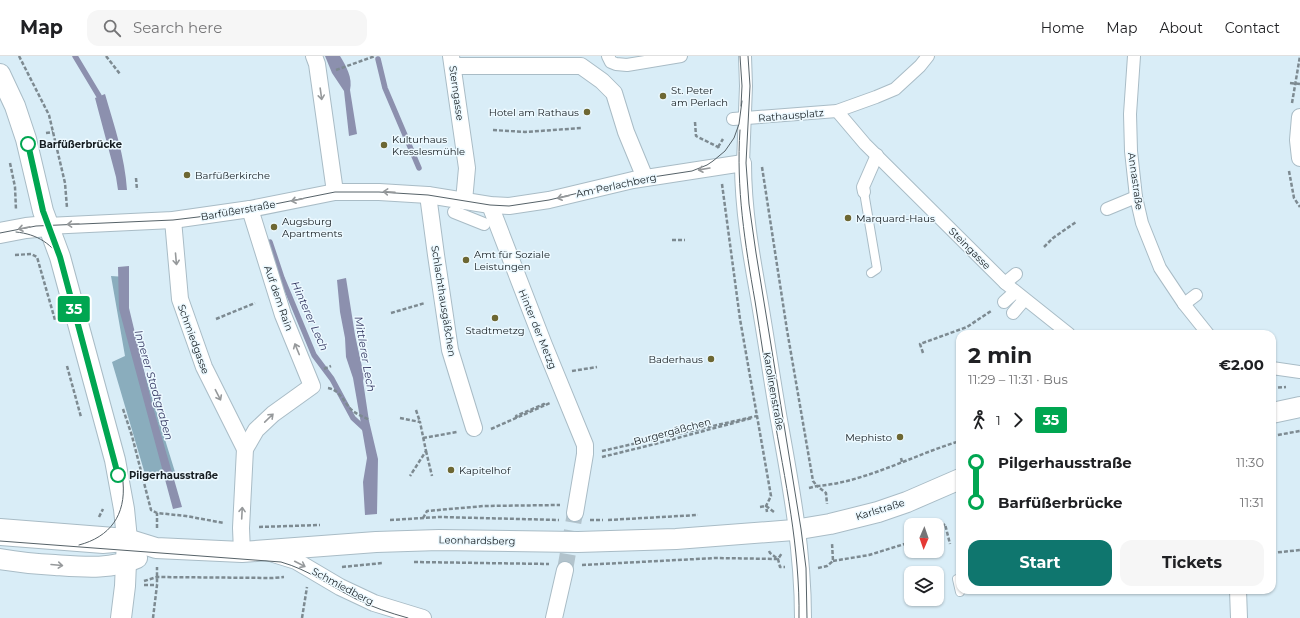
<!DOCTYPE html>
<html lang="en">
<head>
<meta charset="utf-8">
<style>
  :root { --surface:#fff; --page:#f6f6f6; --text:#202124; --muted:#757577; --line:#e0e0e0; --accent:#0f766e }
  body { margin:0; font-family:Montserrat,sans-serif; background:var(--page); color:var(--text); height:100vh; display:flex; flex-direction:column; font-size:15px; white-space:nowrap }
  * { box-sizing:border-box; margin:0 }
  p { font-size:13px; color:var(--muted) }
  .icon { flex:none; width:22px; height:22px; fill:none; stroke:currentColor; stroke-width:2; stroke-linecap:round; stroke-linejoin:round }
  .map { position:relative; flex:1; overflow:hidden }
  .sheet { position:absolute; left:956px; top:274px; width:320px; height:264px; display:flex; flex-direction:column; background:var(--surface); border-radius:12px; box-shadow:0 1px 3px #0004 }
  .sheet>* { flex:none }
  .badge { padding:0 8px; border-radius:3px; font-size:14px; line-height:26px }
  .needle { width:26px; rotate:182deg }
  .buttons { position:absolute; left:904px; top:462px; display:grid; gap:8px }
  .buttons a { display:grid; place-items:center; width:40px; height:40px; border-radius:8px; background:var(--surface); box-shadow:0 1px 3px #0004; font-size:20px }
  .map>.badge { position:absolute; translate:-50% -50%; box-shadow:0 0 0 2px #fff }
  .legs { display:flex; align-items:center; gap:6px; height:44px; padding:0 12px; font-size:13px }
  .legs p { margin-inline-start:auto }
  .head { display:flex; align-items:center; justify-content:space-between; height:68px; padding:0 12px }
  h1 { font-size:22px; font-weight:700; line-height:30px }
  .action { display:flex; gap:8px; margin-top:auto; padding:8px 12px }
  .action a { flex:1; height:46px; border-radius:12px; background:var(--accent); color:#fff; font-size:16px; font-weight:700; line-height:46px; text-align:center }
  .action a+a { background:var(--page); color:var(--text) }
  ul { padding:0 12px; list-style:none }
  li { display:flex; align-items:center; gap:14px; height:40px; font-size:15px }
  li i { display:grid; place-items:center; width:6px; height:100%; margin:0 5px; background:currentColor }
  li i::after { content:''; width:10px; height:10px; margin:-5px; border:3px solid; border-radius:50%; background:var(--surface) }
  li p { margin-inline-start:auto }
  li:first-child i { background:linear-gradient(#0000 50%,currentColor 0) }
  li:last-child i { background:linear-gradient(currentColor 50%,#0000 0) }
  header { display:flex; align-items:center; gap:24px; box-sizing:border-box; height:56px; padding:0 20px; background:var(--surface); border-bottom:1px solid var(--line) }
  header strong { font-size:19px }
  nav { display:flex; gap:22px; margin-inline-start:auto; font-size:14px }
  .search { width:280px; height:36px; background:var(--page); display:flex; align-items:center; gap:10px; box-sizing:border-box; padding:0 14px; border-radius:12px; color:var(--muted); font-size:15px }
  .map>svg:first-child { display:block }
  .forest { fill:#8aadbd }
  .water { fill:#8c90ae }
  .lines { fill:none; stroke-linecap:round; stroke-linejoin:round }
  .stream { stroke:#8c90ae; stroke-width:5.5 }
  .minor-tunnel { stroke:#b2c3cc; stroke-width:16; stroke-dasharray:16 8; stroke-linecap:butt }
  .service-casing { stroke:#a9bcc6; stroke-width:10 }
  .pedestrian-casing { stroke:#a9bcc6; stroke-width:14 }
  .minor-casing { stroke:#a9bcc6; stroke-width:18 }
  .tertiary-casing { stroke:#a9bcc6; stroke-width:22 }
  .path { stroke:#7d8a91; stroke-width:2.5; stroke-dasharray:4 2; stroke-linecap:butt }
  .service { stroke:#fff; stroke-width:8 }
  .pedestrian { stroke:#fff; stroke-width:12 }
  .minor { stroke:#fff; stroke-width:16 }
  .tertiary { stroke:#fff; stroke-width:20 }
  .tram { stroke:#566268; stroke-width:1 }
  .oneway { stroke:#96999b }
  .line-1-casing { stroke:#fff; stroke-width:9 }
  .line-1 { stroke:#00a651; stroke-width:6 }
  .poi-dot { fill:#6d6733; stroke:#ecf9ff; stroke-width:1.5 }
  .stop-1-dot { fill:#fff; stroke:#00a651; stroke-width:2 }
  .labels { text-anchor:middle; stroke-width:3; stroke-linejoin:round; paint-order:stroke }
  .poi-label { font-size:10px; fill:#161d21; stroke:#ecf9ff; text-anchor:start }
  .street-label { font-size:10px; fill:#161d21; stroke:#ecf9ff }
  .stop-label { font-size:10px; font-weight:bold; fill:#161d21; stroke:#ecf9ff; text-anchor:start }
  .water-label { font-size:11px; font-style:italic; fill:#323560; stroke:#ecf9ff }
</style>
</head>
<body>
<header>
<strong>Map</strong>
<div class="search"><svg class="icon" aria-label="search" viewBox="0 0 24 24"><circle cx="10" cy="10" r="6"/><path d="M15 15l6 6"/></svg>Search here</div>
<nav><a>Home</a><a>Map</a><a>About</a><a>Contact</a></nav>
</header>
<div class="map">
<svg width="1300" height="562" viewBox="0 0 1300 562">
  <rect width="100%" height="100%" fill="#d9edf7"/>
  <polygon class="forest" points="111,220 126,221 125,254 175,416 147,425 112,306 125,300"/>
  <g class="water">
    <path d="M325,0H340C346,10 353,22 350,34L357,78L349,80L344,35L332,17Z"/>
    <path d="M105,38C114,69 125,101 127,134H118L116,121L95,42Z"/>
    <polygon points="129,210 129,252 151,344 182,451 173,453 119,253 118,211"/>
    <polygon points="346,222 355,279 364,320 363,325 369,365 378,403 377,458 365,459 363,426 367,402 353,322 346,301 345,282 340,256 337,224"/>
  </g>
  <g class="lines">
    <g class="stream">
      <polyline points="75,0 99,40 101,46"/>
      <polyline points="378,3 385,32 419,112"/>
      <polyline points="270,186 282,222 314,299 332,323 353,362 366,374"/>
    </g>
    <polyline class="minor-tunnel" points="565,514 575,457"/>
    <g class="service-casing">
      <g id="service">
        <polyline points="864,136 877,213 871,217"/>
        <polyline points="0,485 103,493 126,491"/>
        <polyline points="957,523 960,536"/>
      </g>
    </g>
    <g class="pedestrian-casing">
      <g id="pedestrian">
        <polyline points="608,0 611,6 616,8 627,9 681,0"/>
        <polyline points="1134,0 1130,58 1131,95 1136,141 1142,167 1160,212 1184,248 1208,278"/>
        <polyline points="837,55 865,88 1005,227 1069,278"/>
        <polyline points="733,63 837,55 876,41 895,33 920,10 928,0"/>
        <polyline points="743,107 746,30 745,0"/>
        <polyline points="864,136 863,131 877,99"/>
        <polyline points="1107,153 1136,141"/>
        <polyline points="454,156 484,168"/>
        <polyline points="1005,227 1016,218"/>
        <polyline points="1004,246 1015,236"/>
        <polyline points="1184,248 1196,239"/>
        <polyline points="1013,257 1024,244"/>
        <polyline points="1272,312 1300,316"/>
      </g>
    </g>
    <g class="minor-casing">
      <g id="minor">
        <polyline points="314,0 317,8 335,136"/>
        <polyline points="451,0 467,112 464,145"/>
        <polyline points="453,10 581,10 602,25 614,37 626,76 645,122"/>
        <polyline points="1300,61 1298,84 1300,102"/>
        <polyline points="428,139 436,199 450,294 474,372"/>
        <polyline points="490,149 544,289 585,389 585,398 575,457"/>
        <polyline points="173,164 180,243 204,311 245,393"/>
        <path d="M47,170L173,164L250,153L335,136H379L428,139L490,149L509,150L549,144L633,124L743,107C743,153 751,198 759,242C766,283 772,324 779,364C791,430 803,495 803,562"/>
        <polyline points="242,496 241,472 245,393 256,374 273,358 312,330 283,259 250,153"/>
        <polyline points="267,496 296,505 340,531 374,547 423,562"/>
        <polyline points="1238,534 1239,562"/>
        <polyline points="554,562 565,514"/>
      </g>
    </g>
    <g class="tertiary-casing">
      <g id="tertiary">
        <polyline points="0,18 15,50 26,83 43,155 60,201 115,404 124,453 127,483 125,530 121,562"/>
        <polyline points="0,177 26,172 47,170"/>
        <polyline points="1272,357 1300,351"/>
        <polyline points="0,473 127,483 156,492 242,496 376,486 439,484 578,486 676,483 794,474 830,468 878,456 907,446 960,423"/>
        <path d="M0,503C18,506 37,508 55,509C83,511 111,514 137,502"/>
      </g>
    </g>
    <g class="path">
      <polyline points="19,0 49,59 65,127 67,152"/>
      <polyline points="106,0 120,18"/>
      <polyline points="336,14 375,0"/>
      <polyline points="1290,27 1300,28"/>
      <polyline points="1292,47 1300,0"/>
      <polyline points="695,66 696,80 718,91 719,93"/>
      <polyline points="493,74 525,76 582,72"/>
      <polyline points="46,77 53,76"/>
      <polyline points="718,91 723,83"/>
      <polyline points="10,107 15,131 16,154"/>
      <path d="M762,111L787,274L813,425L817,430C866,426 913,399 960,385"/>
      <polyline points="1289,115 1294,142 1300,151"/>
      <polyline points="136,122 137,134"/>
      <polyline points="722,128 740,263 771,440 766,450 767,456"/>
      <polyline points="672,184 685,184"/>
      <polyline points="1044,191 1053,182 1076,166"/>
      <polyline points="15,199 31,198 37,201 55,264"/>
      <polyline points="391,257 425,247"/>
      <polyline points="216,263 255,247"/>
      <polyline points="923,297 920,288 967,271 991,255"/>
      <polyline points="67,310 81,361"/>
      <polyline points="324,313 331,310"/>
      <polyline points="572,315 597,311"/>
      <path d="M328,332C341,334 344,348 353,355C358,359 364,361 370,364"/>
      <polyline points="1272,332 1286,331"/>
      <polyline points="123,353 132,380 151,454 157,457 186,460 224,467"/>
      <polyline points="416,354 420,366"/>
      <polyline points="400,362 420,366 426,395 410,420"/>
      <polyline points="517,362 516,360 544,348 545,350"/>
      <polyline points="491,373 550,347"/>
      <polyline points="1272,380 1300,375"/>
      <polyline points="423,382 457,376"/>
      <polyline points="426,395 432,420"/>
      <polyline points="602,395 757,360"/>
      <polyline points="602,401 655,388 752,362"/>
      <polyline points="901,402 902,406"/>
      <polyline points="809,432 817,430 826,437 827,448"/>
      <polyline points="760,451 766,450 774,456"/>
      <polyline points="99,461 103,453"/>
      <polyline points="423,462 427,455 484,450 560,449"/>
      <polyline points="390,464 439,461 559,464"/>
      <polyline points="590,464 603,464"/>
      <polyline points="608,464 698,459"/>
      <polyline points="259,471 320,469"/>
      <polyline points="157,472 157,457"/>
      <polyline points="937,474 945,468 950,488"/>
      <polyline points="769,495 770,497 778,503 780,511 785,511"/>
      <polyline points="1272,497 1300,494"/>
      <polyline points="833,505 869,499 911,486"/>
      <polyline points="414,506 549,508"/>
      <polyline points="582,509 716,502 778,503 782,497"/>
      <polyline points="342,511 383,507"/>
      <polyline points="818,512 827,510 833,505 832,487"/>
      <polyline points="144,525 157,521 272,522 284,521"/>
      <polyline points="144,529 157,529"/>
      <polyline points="1140,534 1140,537"/>
      <polyline points="153,562 157,529 157,511"/>
      <polyline points="302,562 307,531"/>
    </g>
    <use href="#service" class="service"/>
    <use href="#pedestrian" class="pedestrian"/>
    <use href="#minor" class="minor"/>
    <use href="#tertiary" class="tertiary"/>
    <g class="tram">
      <polyline points="740,0 742,30 741,50"/>
      <polyline points="748,0 750,30 746,107 749,148 756,197 801,473 806,512 807,562"/>
      <path d="M740,74C736,132 745,188 755,245C761,282 766,319 773,355C785,424 800,492 799,562"/>
      <path d="M16,176C37,178 53,188 63,207L123,426C126,459 110,481 79,489"/>
      <polyline points="0,177 36,170 173,164 198,161 250,153 335,136 379,136 428,139 490,149 509,150 549,144 633,124 692,115 707,109 713,105 725,95 734,82 739,68 742,45"/>
      <path d="M0,485L281,506C309,514 330,530 356,543C372,551 390,557 408,562"/>
    </g>
  </g>
  <defs><path id="oneway-shaft" d="M-6 0H5M1.5-3L5.5 0L1.5 3" fill="none" stroke-width="1.6" stroke-linecap="round" stroke-linejoin="round"/></defs>
  <g class="oneway">
    <use href="#oneway-shaft" transform="translate(321 38) rotate(82)"/>
    <use href="#oneway-shaft" transform="translate(704 113) rotate(170)"/>
    <use href="#oneway-shaft" transform="translate(389 136) rotate(-176)"/>
    <use href="#oneway-shaft" transform="translate(563 141) rotate(167)"/>
    <use href="#oneway-shaft" transform="translate(297 144) rotate(168)"/>
    <use href="#oneway-shaft" transform="translate(73 168) rotate(177)"/>
    <use href="#oneway-shaft" transform="translate(24 172) rotate(169)"/>
    <use href="#oneway-shaft" transform="translate(176 203) rotate(85)"/>
    <use href="#oneway-shaft" transform="translate(297 293) rotate(-112)"/>
    <use href="#oneway-shaft" transform="translate(218 339) rotate(63)"/>
    <use href="#oneway-shaft" transform="translate(269 362) rotate(-44)"/>
    <use href="#oneway-shaft" transform="translate(242 457) rotate(-87)"/>
    <use href="#oneway-shaft" transform="translate(300 508) rotate(27)"/>
    <use href="#oneway-shaft" transform="translate(57 509) rotate(5)"/>
  </g>
  <g class="lines">
    <g class="line-1-casing">
      <polyline id="line-1" points="28,88 43,155 60,201 118,419"/>
    </g>
    <use href="#line-1" class="line-1"/>
  </g>
  <g class="poi-dot">
    <circle cx="663" cy="40" r="4"/>
    <circle cx="587" cy="56" r="4"/>
    <circle cx="384" cy="89" r="4"/>
    <circle cx="187" cy="119" r="4"/>
    <circle cx="848" cy="162" r="4"/>
    <circle cx="274" cy="171" r="4"/>
    <circle cx="466" cy="204" r="4"/>
    <circle cx="495" cy="262" r="4"/>
    <circle cx="711" cy="303" r="4"/>
    <circle cx="900" cy="381" r="4"/>
    <circle cx="451" cy="414" r="4"/>
  </g>
  <g class="stop-1-dot">
    <circle cx="28" cy="88" r="7"/>
    <circle cx="118" cy="419" r="7"/>
  </g>
  <g class="labels">
    <g class="poi-label">
      <text x="671" y="38">St. Peter<tspan x="671" dy="12">am Perlach</tspan></text>
      <text x="579" y="60" text-anchor="end">Hotel am Rathaus</text>
      <text x="392" y="87">Kulturhaus<tspan x="392" dy="12">Kresslesmühle</tspan></text>
      <text x="195" y="123">Barfüßerkirche</text>
      <text x="856" y="166">Marquard-Haus</text>
      <text x="282" y="169">Augsburg<tspan x="282" dy="12">Apartments</tspan></text>
      <text x="474" y="202">Amt für Soziale<tspan x="474" dy="12">Leistungen</tspan></text>
      <text x="495" y="278" text-anchor="middle">Stadtmetzg</text>
      <text x="703" y="307" text-anchor="end">Baderhaus</text>
      <text x="892" y="385" text-anchor="end">Mephisto</text>
      <text x="459" y="418">Kapitelhof</text>
    </g>
    <g class="street-label">
      <text transform="translate(457 37) rotate(82)" y="4">Sterngasse</text>
      <text transform="translate(791 59) rotate(-5)" y="4">Rathausplatz</text>
      <text transform="translate(1136 125) rotate(82)" y="4">Annastraße</text>
      <text transform="translate(616 129) rotate(-12)" y="4">Am Perlachberg</text>
      <text transform="translate(238 154) rotate(-10)" y="4">Barfüßerstraße</text>
      <text transform="translate(970 192) rotate(45)" y="4">Steingasse</text>
      <text transform="translate(279 242) rotate(71)" y="4">Auf dem Rain</text>
      <text transform="translate(444 245) rotate(81)" y="4">Schlachthausgäßchen</text>
      <text transform="translate(538 273) rotate(68)" y="4">Hinter der Metzg</text>
      <text transform="translate(194 283) rotate(70)" y="4">Schmiedgasse</text>
      <text transform="translate(774 335) rotate(80)" y="4">Karolinenstraße</text>
      <text transform="translate(672 375) rotate(-15)" y="4">Burgergäßchen</text>
      <text transform="translate(880 453) rotate(-17)" y="4">Karlstraße</text>
      <text transform="translate(477 484) rotate(1)" y="4">Leonhardsberg</text>
      <text transform="translate(343 530) rotate(28)" y="4">Schmiedberg</text>
    </g>
    <g class="stop-label">
      <text x="39" y="92">Barfüßerbrücke</text>
      <text x="129" y="423">Pilgerhausstraße</text>
    </g>
    <g class="water-label">
      <text transform="translate(310 260) rotate(66)" y="4">Hinterer Lech</text>
      <text transform="translate(365 298) rotate(80)" y="4">Mittlerer Lech</text>
      <text transform="translate(154 329) rotate(74)" y="4">Innerer Stadtgraben</text>
    </g>
  </g>
</svg>
<div class="buttons">
<a><svg class="needle" viewBox="-14 -14 28 28"><path d="M0-13l5 13h-10z" fill="#e53935"/><path d="M0 13l5-13h-10z" fill="#757577"/></svg></a>
<a><svg class="icon" aria-label="layers" viewBox="0 0 24 24"><path d="M12 4l9 5-9 5-9-5zM3 14l9 5 9-5"/></svg></a>
</div>
<b class="badge" style="left:74px;top:253px;background:#00a651;color:#fff">35</b>
<section class="sheet">
<div class="head"><div><h1>2 min</h1><p>11:29 – 11:31 · Bus</p></div><b>€2.00</b></div>
<div class="legs"><svg class="icon" aria-label="walk" viewBox="0 0 24 24"><circle cx="13" cy="4" r="2"/><path d="M13 8l-2 6 4 7M11 14l-3 7M7 12l3-4h3l4 4"/></svg>1<svg class="icon" aria-label="forward" viewBox="0 0 24 24"><path d="M9 5l7 7-7 7"/></svg><b class="badge" style="background:#00a651;color:#fff">35</b></div>
<ul>
<li><i style="color:#00a651"></i><b>Pilgerhausstraße</b><p>11:30</p></li>
<li><i style="color:#00a651"></i><b>Barfüßerbrücke</b><p>11:31</p></li>
</ul>
<div class="action"><a>Start</a><a>Tickets</a></div>
</section>
</div>
</body>
</html>
